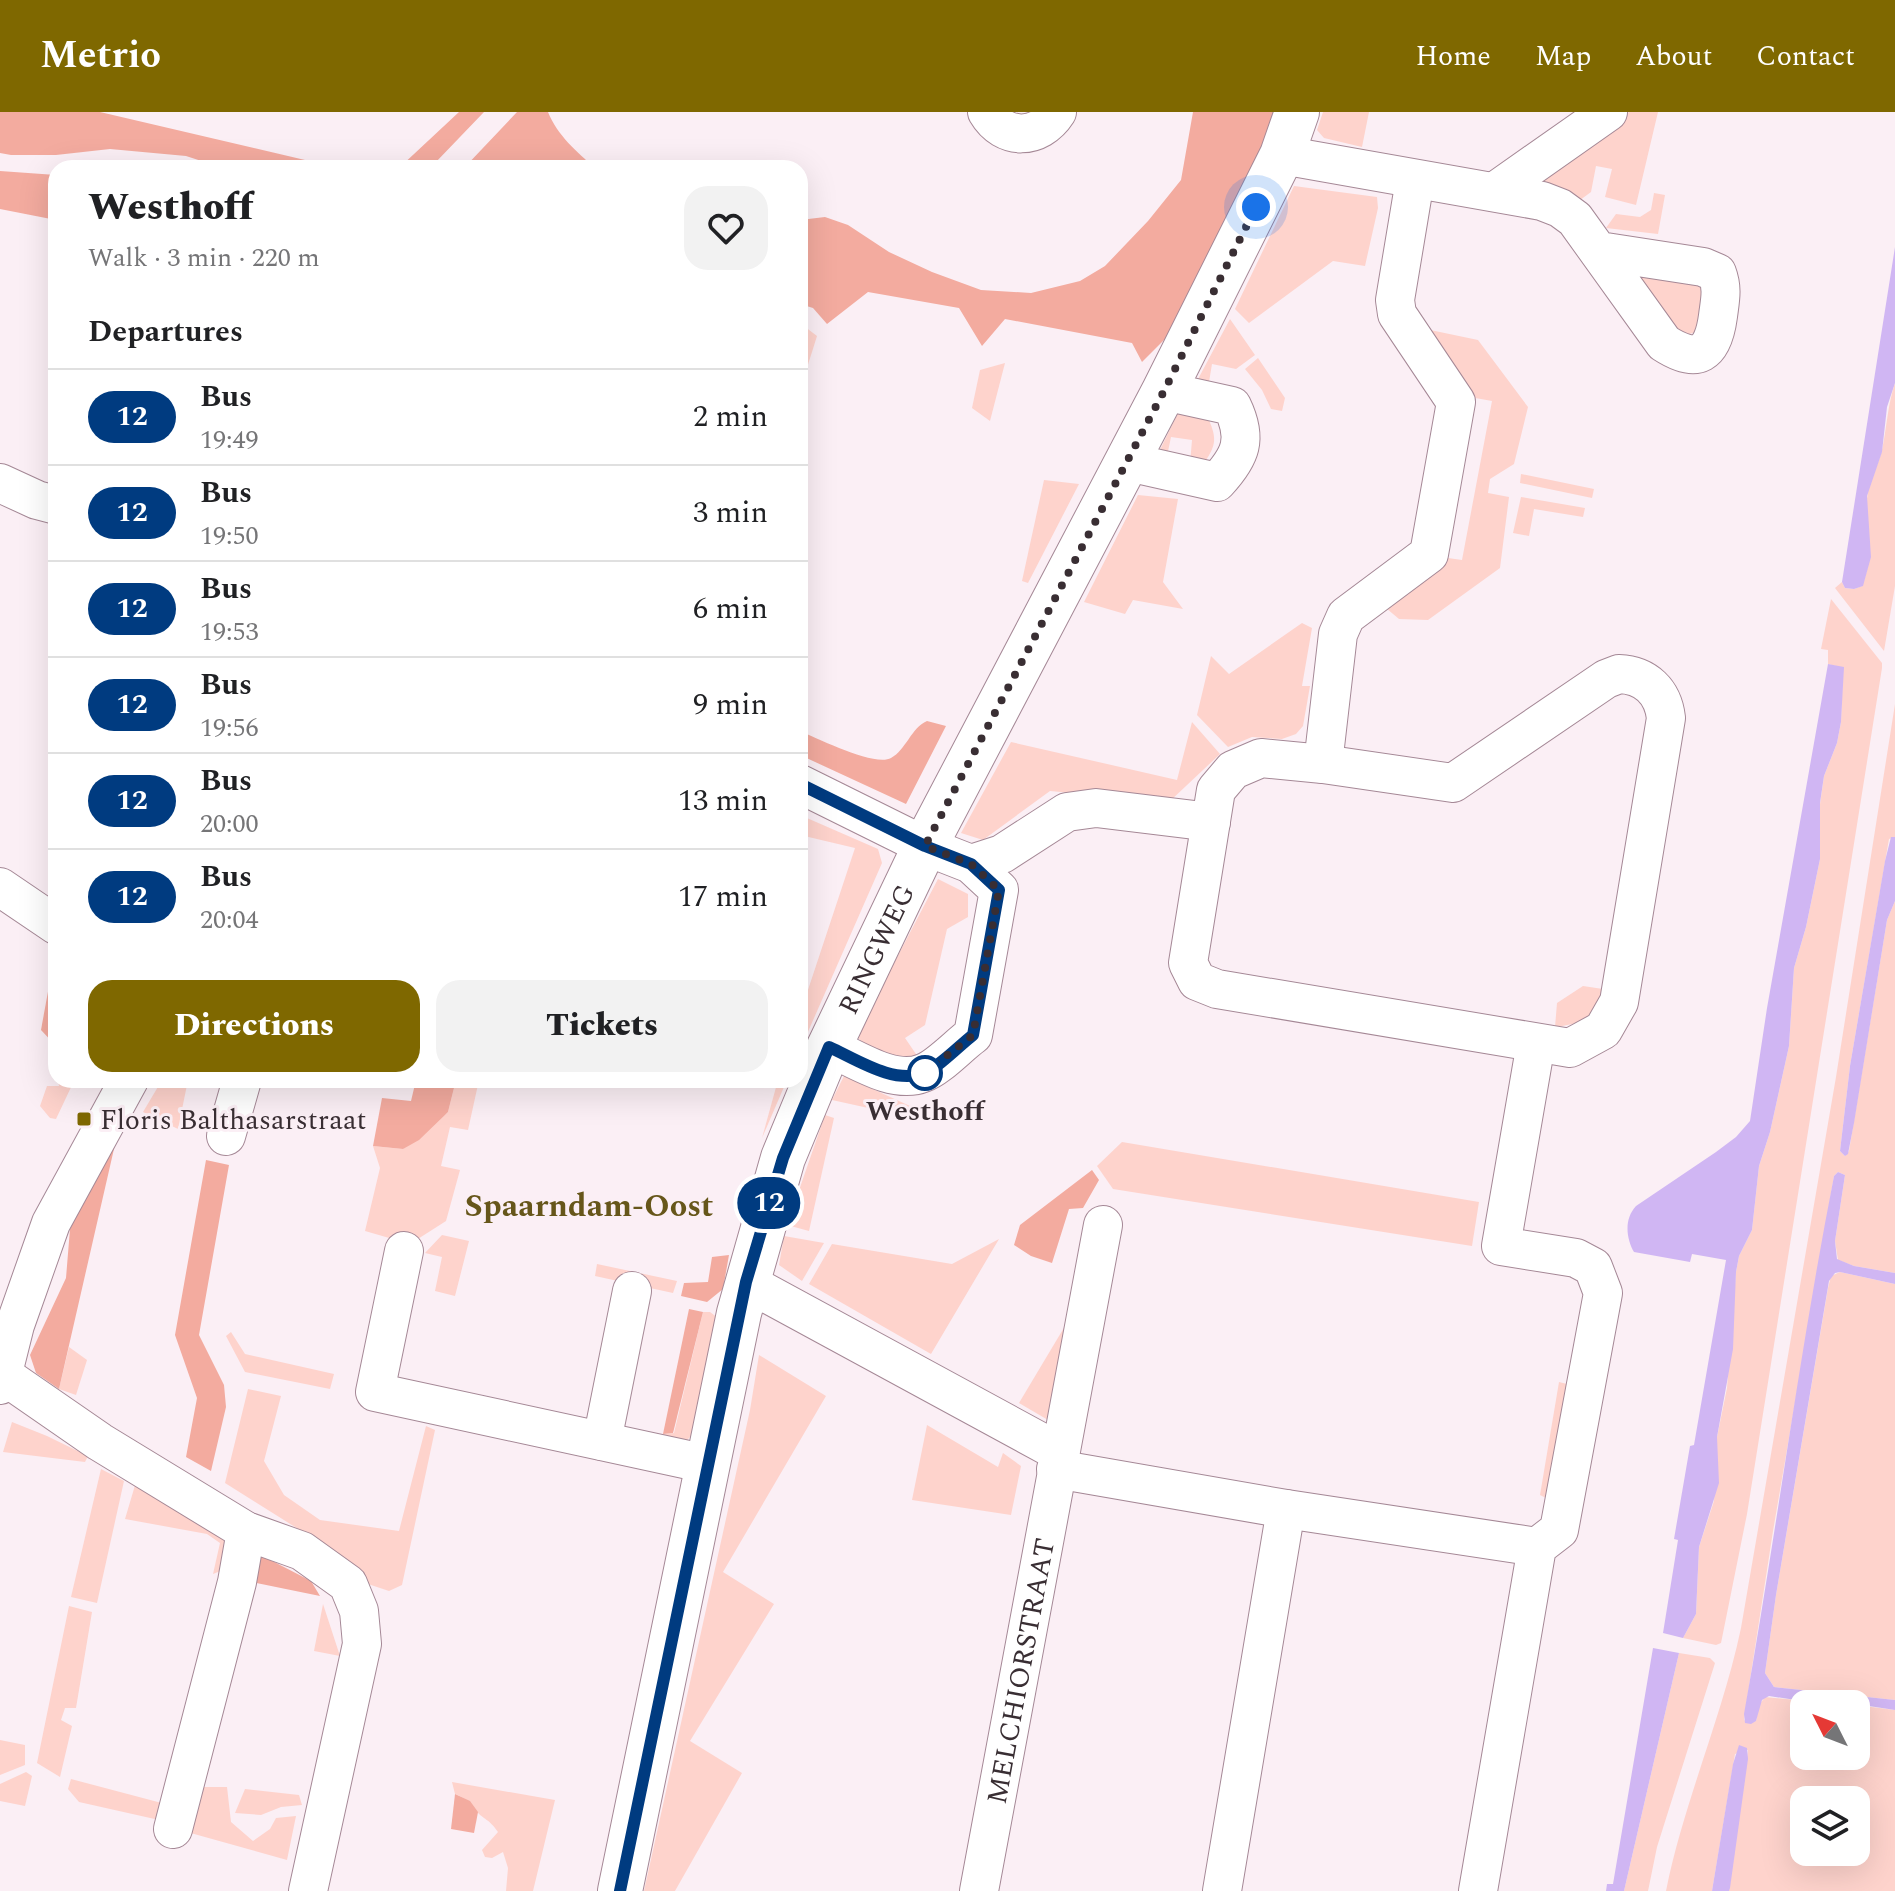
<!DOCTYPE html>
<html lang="en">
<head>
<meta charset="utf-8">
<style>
  :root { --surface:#fff; --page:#f2f2f2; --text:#202124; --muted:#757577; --line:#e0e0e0; --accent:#7f6800 }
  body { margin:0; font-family:Spectral,serif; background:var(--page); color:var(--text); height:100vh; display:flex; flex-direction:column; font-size:30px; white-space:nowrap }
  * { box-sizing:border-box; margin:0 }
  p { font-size:26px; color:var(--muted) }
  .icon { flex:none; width:44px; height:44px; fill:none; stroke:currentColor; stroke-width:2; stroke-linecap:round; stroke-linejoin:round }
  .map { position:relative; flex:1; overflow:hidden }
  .details { position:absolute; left:48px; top:48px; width:760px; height:928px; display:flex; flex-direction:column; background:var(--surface); border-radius:24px; box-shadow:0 8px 32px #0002 }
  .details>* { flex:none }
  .badge { padding:0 16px; border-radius:26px; font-size:28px; line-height:52px }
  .needle { width:52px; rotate:312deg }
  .fabs { position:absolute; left:1790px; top:1578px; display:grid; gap:16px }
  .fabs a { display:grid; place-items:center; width:80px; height:80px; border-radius:16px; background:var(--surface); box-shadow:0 8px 32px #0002; font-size:40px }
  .you { position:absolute; width:40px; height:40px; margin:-20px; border:6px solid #fff; border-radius:50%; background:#1a73e8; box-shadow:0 0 0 12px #1a73e833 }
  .map>.badge { position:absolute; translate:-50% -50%; box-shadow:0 0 0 4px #fff }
  h2 { padding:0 40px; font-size:30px; line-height:72px }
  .round { display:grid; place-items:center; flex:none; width:84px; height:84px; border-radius:24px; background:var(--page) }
  .head { display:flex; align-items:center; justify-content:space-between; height:136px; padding:0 40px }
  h1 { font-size:38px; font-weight:800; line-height:60px }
  .cta { display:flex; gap:16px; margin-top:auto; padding:16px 40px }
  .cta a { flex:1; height:92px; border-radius:24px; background:var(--accent); color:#fff; font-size:32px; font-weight:800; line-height:92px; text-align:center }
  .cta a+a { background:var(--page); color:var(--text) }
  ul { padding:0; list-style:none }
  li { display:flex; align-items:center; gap:24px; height:96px; padding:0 40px; border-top:2px solid var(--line) }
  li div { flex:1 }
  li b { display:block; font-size:30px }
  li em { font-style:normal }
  li .badge { min-width:88px; font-weight:700; text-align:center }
  header { display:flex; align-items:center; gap:48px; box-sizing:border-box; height:112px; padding:0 40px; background:var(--accent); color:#fff }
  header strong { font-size:38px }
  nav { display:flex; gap:44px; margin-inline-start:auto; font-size:28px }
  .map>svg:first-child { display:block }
  .green { fill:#fed3cc; fill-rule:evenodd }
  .forest { fill:#f3ab9f }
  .water { fill:#d0b6f3 }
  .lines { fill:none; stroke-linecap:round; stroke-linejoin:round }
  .street-casing { stroke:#a58896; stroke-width:40 }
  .secondary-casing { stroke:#a58896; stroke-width:46 }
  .street { stroke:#fff; stroke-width:38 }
  .secondary { stroke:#fff; stroke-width:44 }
  .line-casing { stroke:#fff; stroke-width:18 }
  .line { stroke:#003b80; stroke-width:12 }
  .walk { stroke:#392e33; stroke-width:8; stroke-dasharray:0 14.4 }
  .stop-dot { fill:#fff; stroke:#003b80; stroke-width:4 }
  .poi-dot { fill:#7f6800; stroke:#fbeff5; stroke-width:3 }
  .labels { text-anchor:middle; stroke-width:6; stroke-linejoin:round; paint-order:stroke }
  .street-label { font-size:28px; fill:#392e33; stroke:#fbeff5 }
  .stop-label { font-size:28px; font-weight:bold; fill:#392e33; stroke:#fbeff5 }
  .poi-label { font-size:28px; fill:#392e33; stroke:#fbeff5; text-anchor:start }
  .quarter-label { font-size:32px; font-weight:bold; fill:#66561a; stroke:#fbeff5 }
</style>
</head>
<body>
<header>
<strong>Metrio</strong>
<nav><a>Home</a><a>Map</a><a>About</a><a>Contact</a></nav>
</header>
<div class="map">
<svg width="1895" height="1779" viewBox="0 0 1895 1779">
  <rect width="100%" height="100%" fill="#fbeff5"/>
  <g class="green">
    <polygon points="1323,0 1369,0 1362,35 1324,26 1317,18"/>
    <polygon points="1629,0 1658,0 1636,93 1605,85 1612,57 1596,54 1591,80 1576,91 1545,72 1543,62"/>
    <polygon points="1294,74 1377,85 1378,96 1365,154 1333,149 1249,211 1235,197"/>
    <polygon points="1654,81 1665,83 1658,122 1606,116 1616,102 1640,105 1651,98"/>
    <polygon points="1623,153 1696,165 1705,177 1696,220 1679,225"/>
    <polygon points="1230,207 1255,243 1236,257 1212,252 1208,276 1197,269"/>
    <polygon points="800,211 817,224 806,259 800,264"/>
    <polygon points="1416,215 1478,228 1528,295 1514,352 1490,367 1488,381 1509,385 1500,456 1428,508 1399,507 1380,491 1448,446 1462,448 1492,289 1464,284"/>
    <polygon points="1258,246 1285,286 1282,299 1271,297 1262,278 1245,257"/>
    <polygon points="1005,251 990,309 972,296 980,258"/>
    <path d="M1895,271V474L1884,539L1835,476L1842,470L1845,476L1854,477L1862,474C1876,438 1865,421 1867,387C1868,367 1880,352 1883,333C1887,312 1888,292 1895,271Z"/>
    <path d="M1181,295L1207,304C1217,325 1217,333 1204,351L1190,352L1192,328L1171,325L1166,349L1157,344Z"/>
    <polygon points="1521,362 1594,377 1592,386 1520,371"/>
    <polygon points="1044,368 1079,372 1028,471 1022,469"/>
    <polygon points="1138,383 1178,387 1163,470 1183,497 1133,488 1125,502 1084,490"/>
    <polygon points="1521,385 1585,396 1583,405 1534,397 1529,424 1513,421"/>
    <polygon points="1831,487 1882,551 1882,556 1747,1402 1721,1531 1716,1533 1683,1526 1696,1502 1699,1435 1714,1389 1717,1325 1727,1276 1736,1160 1739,1144 1752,1118 1759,1054 1770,1020 1789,934 1794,856 1806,815 1820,747 1820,692 1824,664 1837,631 1841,610 1843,556 1828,552 1828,538 1821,537"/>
    <polygon points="1302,511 1312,516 1302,574 1310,574 1303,614 1296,622 1282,627 1252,625 1228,635 1197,603 1211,544 1229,562"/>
    <path d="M1895,592V725L1889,727L1850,954L1840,1039L1845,1044L1849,1039L1887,808L1895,789V1161L1854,1154L1838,1148L1835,1129L1845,1063L1838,1060L1834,1064L1773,1419L1744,1607L1746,1611L1756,1609L1759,1593L1765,1585L1839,1592H1804V1644H1856V1593L1895,1598V1779H1729L1748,1638L1735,1642L1712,1779H1666C1684,1689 1722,1606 1741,1516L1836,965ZM1804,1688H1856V1740H1804Z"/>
    <polygon points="1192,610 1220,642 1169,690 1050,679 983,728 961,721 1011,630 1177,668"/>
    <polygon points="800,703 878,737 882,751 800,938 800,902 855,736 800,723"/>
    <polygon points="938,767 968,782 968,805 947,817 925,913 905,926 918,945 881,947 856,924"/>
    <path d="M1583,874L1603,877C1592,907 1585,911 1555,915L1557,891Z"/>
    <polygon points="844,964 910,994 900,1003 832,988"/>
    <polygon points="58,968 83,968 79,973 73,971 56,1007 50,1006 40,994 47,974 59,974"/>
    <polygon points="162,968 188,968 178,1017 143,1000"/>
    <polygon points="456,968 479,968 468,1018 450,1015 441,1054 460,1058 446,1109 410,1132 365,1119 380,1056 373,1034 403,1037 448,1000"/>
    <polygon points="778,968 787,968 762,1026"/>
    <polygon points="825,1003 834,1006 809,1119 787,1113"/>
    <polygon points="1122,1030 1479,1090 1472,1134 1113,1077 1097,1054"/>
    <polygon points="442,1123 469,1129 455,1184 435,1179 442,1145 425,1141"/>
    <polygon points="784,1124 824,1131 802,1169 779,1153"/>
    <polygon points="999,1127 931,1242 809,1172 832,1132 952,1152"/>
    <polygon points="597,1152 677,1169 673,1181 595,1164"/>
    <polygon points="1840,1160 1895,1172 1895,1588 1774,1575 1765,1561 1776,1483 1828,1176 1831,1164"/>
    <polygon points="703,1200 710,1200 718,1206 697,1318 686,1329 669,1329 663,1322 674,1321"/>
    <polygon points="1068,1209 1048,1308 1019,1291"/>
    <polygon points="231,1220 245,1242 334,1262 330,1277 245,1260 226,1224"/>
    <polygon points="69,1235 87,1248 76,1283 59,1277"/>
    <polygon points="759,1243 826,1284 723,1460 774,1492 690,1629 742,1661 675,1779 644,1779 750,1298"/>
    <polygon points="1559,1270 1567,1272 1548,1387 1540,1383"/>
    <polygon points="248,1277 281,1284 264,1349 284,1383 320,1408 399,1419 426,1314 435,1318 402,1473 389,1479 362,1470 311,1425 225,1371"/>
    <polygon points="12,1310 47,1324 88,1344 85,1350 3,1340"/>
    <polygon points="927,1313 998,1355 1003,1341 1021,1354 1011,1403 912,1388"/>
    <polygon points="101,1357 124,1369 97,1491 71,1485"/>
    <polygon points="136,1370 224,1424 228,1434 223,1458 213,1462 220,1431 207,1422 125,1407"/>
    <polygon points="323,1492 340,1544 314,1539"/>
    <polygon points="69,1494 92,1500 76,1596 65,1596 61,1608 72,1614 60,1665 37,1651"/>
    <polygon points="1679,1541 1710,1546 1715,1551 1657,1735 1648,1779 1624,1779"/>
    <polygon points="0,1628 25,1633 25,1653 0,1663"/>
    <polygon points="26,1660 32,1664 25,1694 0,1689 0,1672"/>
    <polygon points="71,1667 173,1694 168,1710 79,1690 68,1677"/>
    <path d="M452,1670L555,1688L533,1779H506L508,1756L503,1740L492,1746L485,1745L482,1738L498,1720C489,1707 486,1709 477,1700C468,1690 469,1688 455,1682Z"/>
    <polygon points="198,1675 227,1675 231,1710 253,1729 270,1717 276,1706 296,1704 287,1748 187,1720"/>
    <polygon points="245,1677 299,1683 302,1693 281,1695 261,1703 235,1701"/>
  </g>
  <g class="forest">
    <polygon points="0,0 100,0 339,56 223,56 186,44 110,37 56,43 11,43 0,41"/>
    <polygon points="459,0 484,0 435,51 433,56 399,56"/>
    <path d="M517,0H548C557,23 577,40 595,56H464Z"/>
    <polygon points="1193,0 1276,0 1228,112 1173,219 1142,250 1132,231 1005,207 982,234 959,196 868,180 827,212 813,196 800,192 800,108 825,105 848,113 889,140 932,160 981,178 1031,181 1080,169 1105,154 1148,109 1181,68"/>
    <polygon points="0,59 56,63 56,108 0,97"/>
    <path d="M927,609L946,614L906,692L800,643V619C819,627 875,655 891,646C906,638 911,616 927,609Z"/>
    <polygon points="49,874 56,882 56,934 41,918"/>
    <polygon points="416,968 456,968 448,1000 419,1028 403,1037 373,1034 382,986 411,989"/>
    <polygon points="119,1015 59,1277 36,1261 30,1243 66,1166 70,1117"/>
    <polygon points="206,1048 229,1053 199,1223 224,1273 226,1295 211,1359 186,1345 197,1286 175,1223"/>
    <polygon points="1092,1058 1099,1068 1083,1096 1069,1097 1052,1151 1031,1144 1014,1133 1020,1113"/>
    <polygon points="729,1143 723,1177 707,1190 681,1184 684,1171 708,1170 712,1145"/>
    <polygon points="689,1197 703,1200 673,1321 663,1322"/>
    <polygon points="253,1439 311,1469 320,1484 247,1469"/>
    <polygon points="455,1682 470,1689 478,1700 474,1721 451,1717"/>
  </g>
  <g class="water">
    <polygon points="1895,135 1895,271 1887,295 1882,340 1867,384 1871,445 1863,474 1854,477 1845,476 1842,470"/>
    <path d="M1828,552L1844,555L1841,610L1837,631L1824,664L1820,691V747L1806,815L1794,856L1789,934L1770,1020L1759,1054L1752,1118L1739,1144L1736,1160L1733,1237L1717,1325L1719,1371L1699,1435L1696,1502L1683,1526L1663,1521L1678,1428L1674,1427L1690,1334L1694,1333L1726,1148L1692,1142L1690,1150L1634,1140C1626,1126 1624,1107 1636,1094L1716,1040L1736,1025L1750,1009L1767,896Z"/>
    <polygon points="1891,725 1895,725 1895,789 1887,808 1854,1011 1848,1042 1845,1044 1840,1039 1850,954 1885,749"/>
    <path d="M1838,1060L1845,1063L1835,1129L1837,1147L1854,1154L1895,1161V1172L1840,1160L1835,1161L1829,1169L1776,1483L1765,1561L1774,1575L1895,1588V1598L1856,1592L1809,1590L1769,1584L1762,1588L1756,1609L1751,1612L1745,1611L1744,1602C1776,1423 1799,1243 1834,1064Z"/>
    <polygon points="1653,1536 1679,1541 1624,1779 1606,1779 1607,1772 1613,1772"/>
    <polygon points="1739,1633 1747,1636 1748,1647 1730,1776 1729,1779 1712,1779 1733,1652"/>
  </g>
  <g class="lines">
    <g class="street-casing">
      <g id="street">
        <path d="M987,0C1004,29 1039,28 1057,0"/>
        <path d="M1282,43L1542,89L1560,96L1575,107L1664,231C1698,253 1713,242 1718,204C1720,188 1723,177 1717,161L1703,155L1599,139"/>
        <polyline points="1494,80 1608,0"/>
        <path d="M1128,350L1217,370C1241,344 1248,327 1232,294L1164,279"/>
        <polyline points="0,371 37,388 56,393"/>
        <path d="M1619,562C1646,563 1663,580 1666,606L1619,890L1603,918L1570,936L1217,877L1197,869L1188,851L1216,678L1233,658L1261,646L1323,652L1453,671L1606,567Z"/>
        <polyline points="1323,652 1338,522 1346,504 1429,442 1456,290 1397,202 1395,188 1415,68"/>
        <path d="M800,672L925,734L971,752L999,778L973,923C959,933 938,956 923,961C894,973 856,947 829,935"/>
        <polyline points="971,752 1002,742 1067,700 1096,696 1211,710"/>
        <polyline points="0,775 56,813"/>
        <polyline points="226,1024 242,968"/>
        <polyline points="404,1139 375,1280 707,1352"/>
        <polyline points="746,1170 1059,1340"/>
        <polyline points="3,1263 100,1330 246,1419 302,1439 348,1472 359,1499 362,1532 308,1779"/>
        <polyline points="0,1273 15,1213 51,1111 129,968"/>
        <polyline points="602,1329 632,1179"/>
        <polyline points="1056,1357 1286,1397 1537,1435"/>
        <polyline points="173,1717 237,1470 246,1419"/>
        <path id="s1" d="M979,1779L1103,1113"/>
        <polyline points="1222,1779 1286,1397"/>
        <polyline points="1478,1779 1537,1435 1559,1418 1603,1181 1593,1155 1576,1146 1501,1134 1536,931"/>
      </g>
    </g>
    <g class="secondary-casing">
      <g id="secondary">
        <path id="s2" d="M620,1779L739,1201L783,1046L829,935L925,734L1164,279L1282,43L1297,0"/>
      </g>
    </g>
    <use href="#street" class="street"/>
    <use href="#secondary" class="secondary"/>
  </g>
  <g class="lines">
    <g class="line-casing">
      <path id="line" d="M620,1779L746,1170L783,1046L829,935C856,947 894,973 924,961C938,956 960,933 973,923L999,778L971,752L925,734L800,672"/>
    </g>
    <use href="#line" class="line"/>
    <polyline class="walk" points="925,961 973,923 999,778 971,752 925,734 1164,279 1256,95"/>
  </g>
  <circle class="stop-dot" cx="925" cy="961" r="16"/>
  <rect class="poi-dot" x="76" y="999" width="16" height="16" rx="4"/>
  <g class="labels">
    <g class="street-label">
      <text dy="10" stroke="none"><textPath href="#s2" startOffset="980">RINGWEG</textPath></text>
      <text dy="10" stroke="none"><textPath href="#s1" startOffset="224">MELCHIORSTRAAT</textPath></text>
    </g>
    <g class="stop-label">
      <text x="925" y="1008">Westhoff</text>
    </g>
    <g class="poi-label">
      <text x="100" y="1017">Floris Balthasarstraat</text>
    </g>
    <g class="quarter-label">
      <text x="589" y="1104">Spaarndam-Oost</text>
    </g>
  </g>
</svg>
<div class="fabs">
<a><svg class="needle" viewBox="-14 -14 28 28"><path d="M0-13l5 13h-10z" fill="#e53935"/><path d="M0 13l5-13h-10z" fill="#757577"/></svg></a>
<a><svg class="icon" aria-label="layers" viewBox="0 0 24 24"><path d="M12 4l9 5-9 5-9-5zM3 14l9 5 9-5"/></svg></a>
</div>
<div class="you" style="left:1256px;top:95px"></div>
<b class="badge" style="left:769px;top:1091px;background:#003b80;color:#fff">12</b>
<section class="details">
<div class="head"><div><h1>Westhoff</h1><p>Walk · 3 min · 220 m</p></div><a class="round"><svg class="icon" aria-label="heart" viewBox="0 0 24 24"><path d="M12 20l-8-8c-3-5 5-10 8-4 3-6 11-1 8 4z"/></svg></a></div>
<h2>Departures</h2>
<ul>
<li><span class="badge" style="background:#003b80;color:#fff">12</span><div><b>Bus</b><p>19:49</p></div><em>2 min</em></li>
<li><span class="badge" style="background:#003b80;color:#fff">12</span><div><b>Bus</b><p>19:50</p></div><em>3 min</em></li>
<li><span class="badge" style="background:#003b80;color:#fff">12</span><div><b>Bus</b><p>19:53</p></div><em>6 min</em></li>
<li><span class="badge" style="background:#003b80;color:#fff">12</span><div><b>Bus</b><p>19:56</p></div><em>9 min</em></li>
<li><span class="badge" style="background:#003b80;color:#fff">12</span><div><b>Bus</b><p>20:00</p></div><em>13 min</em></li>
<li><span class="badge" style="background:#003b80;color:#fff">12</span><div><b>Bus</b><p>20:04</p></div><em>17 min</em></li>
</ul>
<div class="cta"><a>Directions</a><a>Tickets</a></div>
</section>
</div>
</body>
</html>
